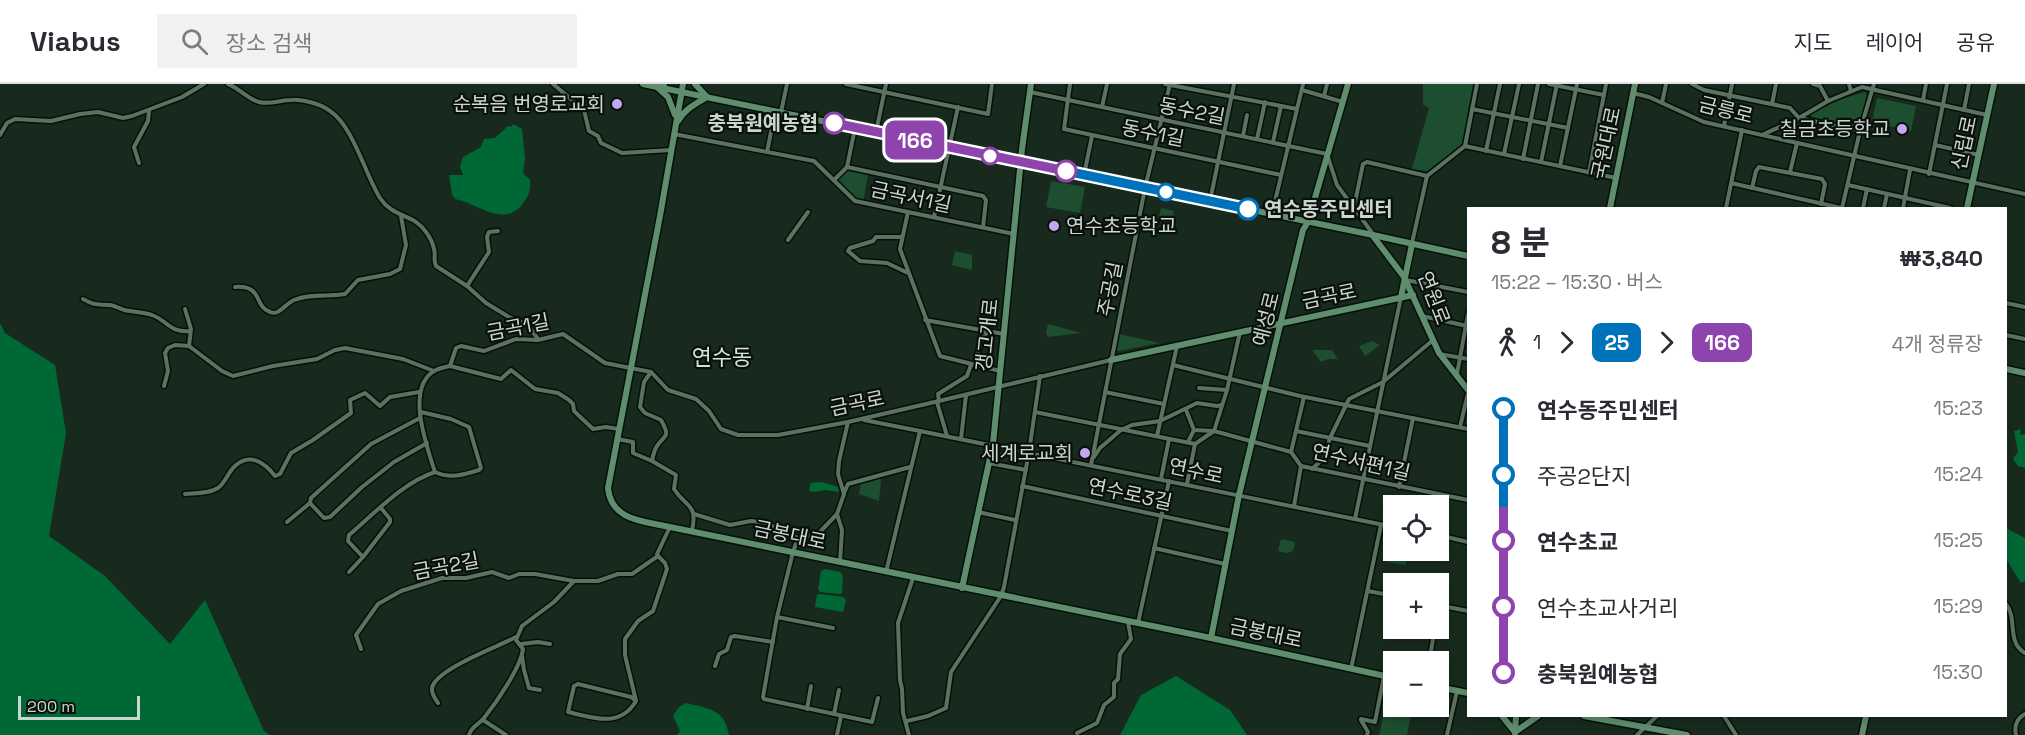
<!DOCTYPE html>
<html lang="ko">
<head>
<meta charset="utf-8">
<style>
  :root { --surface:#fff; --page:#f2f2f3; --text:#2b2b33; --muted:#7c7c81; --line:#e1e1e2 }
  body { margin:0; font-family:"Space Grotesk","Noto Sans KR",sans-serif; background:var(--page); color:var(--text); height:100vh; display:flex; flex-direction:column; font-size:22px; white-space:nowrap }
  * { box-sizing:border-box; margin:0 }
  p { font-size:20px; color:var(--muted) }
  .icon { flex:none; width:33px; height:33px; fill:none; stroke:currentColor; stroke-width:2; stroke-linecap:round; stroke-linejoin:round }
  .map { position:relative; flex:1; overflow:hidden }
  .details { position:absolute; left:1467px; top:123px; width:540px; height:510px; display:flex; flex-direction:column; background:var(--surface); border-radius:0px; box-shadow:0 3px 9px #0003 }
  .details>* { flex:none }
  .badge { padding:0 12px; border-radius:9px; font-size:21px; line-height:39px }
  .fabs { position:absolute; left:1383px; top:411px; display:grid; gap:12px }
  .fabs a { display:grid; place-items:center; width:66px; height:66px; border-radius:0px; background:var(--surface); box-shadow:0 3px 9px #0003; font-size:30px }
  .scale { position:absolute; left:18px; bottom:15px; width:122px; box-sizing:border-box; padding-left:6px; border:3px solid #cbd6ce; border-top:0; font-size:16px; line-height:21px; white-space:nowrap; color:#cbd6ce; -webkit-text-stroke:4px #09100b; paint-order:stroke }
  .map>.badge { position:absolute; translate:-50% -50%; box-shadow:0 0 0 3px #fff }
  .legs { display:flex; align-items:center; gap:9px; height:66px; padding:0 24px; font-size:20px }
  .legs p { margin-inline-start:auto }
  .summary { display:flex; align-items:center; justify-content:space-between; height:102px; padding:0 24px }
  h1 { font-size:33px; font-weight:700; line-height:45px }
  ul { padding:0 24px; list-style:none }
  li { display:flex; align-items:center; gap:21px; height:66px; font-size:22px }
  li i { display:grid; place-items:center; width:9px; height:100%; margin:0 8px; background:currentColor }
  li i::after { content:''; width:15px; height:15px; margin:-8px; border:4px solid; border-radius:50%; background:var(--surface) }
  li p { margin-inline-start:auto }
  li:first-child i { background:linear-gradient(#0000 50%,currentColor 0) }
  li:last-child i { background:linear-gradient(currentColor 50%,#0000 0) }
  header { display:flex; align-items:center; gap:36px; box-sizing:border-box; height:84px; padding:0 30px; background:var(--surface); border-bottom:2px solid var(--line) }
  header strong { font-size:28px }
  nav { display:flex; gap:33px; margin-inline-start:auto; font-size:21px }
  .search { width:420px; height:54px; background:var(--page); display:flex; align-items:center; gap:15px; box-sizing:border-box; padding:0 21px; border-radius:0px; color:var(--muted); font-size:22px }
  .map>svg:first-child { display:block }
  .green { fill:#1d4e2f }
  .forest { fill:#006835 }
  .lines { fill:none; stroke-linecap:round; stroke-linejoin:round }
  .street-casing { stroke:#031207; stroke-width:7 }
  .secondary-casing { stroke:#031207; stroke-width:9 }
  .street { stroke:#5d7162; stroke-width:4 }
  .secondary { stroke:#5f8d6d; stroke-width:6 }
  .line-1-casing { stroke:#fff; stroke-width:14 }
  .line-2-casing { stroke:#fff; stroke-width:14 }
  .line-1 { stroke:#0072bc; stroke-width:9 }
  .line-2 { stroke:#8e44ad; stroke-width:9 }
  .poi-dot { fill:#c5a6f0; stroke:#09100b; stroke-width:2 }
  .stop-2-dot { fill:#fff; stroke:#8e44ad; stroke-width:3 }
  .stop-1-dot { fill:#fff; stroke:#0072bc; stroke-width:3 }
  .labels { text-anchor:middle; stroke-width:4.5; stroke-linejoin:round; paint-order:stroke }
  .poi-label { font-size:20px; fill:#cbd6ce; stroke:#09100b; text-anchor:end }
  .street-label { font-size:20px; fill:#cbd6ce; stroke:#09100b }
  .stop-label { font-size:20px; font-weight:bold; fill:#cbd6ce; stroke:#09100b; text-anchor:end }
  .quarter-label { font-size:22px; fill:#d0e6d5; stroke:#09100b }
</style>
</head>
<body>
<header>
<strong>Viabus</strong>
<div class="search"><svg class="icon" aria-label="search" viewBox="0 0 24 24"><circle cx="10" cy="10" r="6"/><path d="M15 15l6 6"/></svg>장소 검색</div>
<nav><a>지도</a><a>레이어</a><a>공유</a></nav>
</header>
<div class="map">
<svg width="2025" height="651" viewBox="0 0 2025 651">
  <rect width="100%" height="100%" fill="#182a1d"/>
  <g class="green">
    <polygon points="1423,0 1473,0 1462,61 1427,87 1412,85 1429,24 1423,21"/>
    <polygon points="1865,8 1867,12 1859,42 1855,44 1811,34 1811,30 1841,15"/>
    <polygon points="1877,14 1916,22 1911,47 1872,38"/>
    <polygon points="848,86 868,91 863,119 855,117 838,100 839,94"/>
    <polygon points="1051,97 1085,103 1080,129 1046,123"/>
    <polygon points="1161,124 1174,127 1172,139 1158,137"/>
    <polygon points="955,167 972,171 972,186 952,181"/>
    <polygon points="1048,240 1081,249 1048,253 1046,249"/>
    <polygon points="1119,250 1160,259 1119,267 1116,266"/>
    <polygon points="1372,257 1380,261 1365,272 1359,262"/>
    <polygon points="1312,266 1332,266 1338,275 1328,275 1321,278"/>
    <polygon points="880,393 881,395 879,417 859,410 861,398"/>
    <polygon points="1281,455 1295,458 1293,467 1287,469 1278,467"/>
    <polygon points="1389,468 1407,472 1406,481 1388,478"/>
    <polygon points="1389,607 1393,608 1394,622 1412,623 1407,651 1379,651"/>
  </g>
  <g class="forest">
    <path d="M513,40L522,45L525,75L523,89L530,96C531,107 528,113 521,122C502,143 477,119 455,115L452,110L449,91H463L460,83L463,73L481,63L484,55L495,54L508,42L511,43Z"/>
    <polygon points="0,239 5,249 55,281 66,349 49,452 105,492 170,560 205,516 264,647 270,651 0,651"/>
    <polygon points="2021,345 2020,351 2025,350 2025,384 2018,382 2013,375 2018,368 2014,347"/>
    <polygon points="822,398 838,403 839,408 826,406 812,408 809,406 811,399"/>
    <polygon points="2006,444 2025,454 2025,497 2021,499 2006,475"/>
    <polygon points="825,485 840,488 843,492 842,509 840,510 820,508 818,505 821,487"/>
    <polygon points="820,510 843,513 846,516 843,528 815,523 817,511"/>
    <polygon points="1176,592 1230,626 1247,651 1120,651 1141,611"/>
    <path d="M686,619C709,625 724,624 729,651H677L680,647L673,632L679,623Z"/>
  </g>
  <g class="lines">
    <g class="street-casing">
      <g id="street">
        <path d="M228,0C239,4 248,15 259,18C269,21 281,16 291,16C303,15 321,20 330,27C353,42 365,90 380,114C393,134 413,129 426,148C429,152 433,160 434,165C436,171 433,176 436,182L467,202L486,219L509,233L527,240L538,255"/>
        <polyline points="553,0 584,26 589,47 598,52 601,59 622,69 671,66"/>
        <polyline points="846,0 988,30 992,0"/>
        <polyline points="1070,0 1064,45 1281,91"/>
        <polyline points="1165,0 1297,25"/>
        <polyline points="1549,0 1604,11"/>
        <polyline points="1692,0 1704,6 1790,24 1799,34 1860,47"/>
        <polyline points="1813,0 1820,2 1828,17"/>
        <polyline points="1849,0 1851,7"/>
        <polyline points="1302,6 1343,18"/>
        <polyline points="1030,8 1327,70 1337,101 1373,150"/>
        <polyline points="1633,9 1649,13 1704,38 2025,110"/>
        <polyline points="1324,12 1327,0"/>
        <polyline points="1923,16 1926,0"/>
        <polyline points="1662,19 1666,0"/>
        <polyline points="1772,20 1776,0"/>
        <polyline points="1102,23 1107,0"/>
        <polyline points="1472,25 1568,44"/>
        <polyline points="1964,26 1969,0"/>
        <polyline points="781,28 787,0"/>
        <polyline points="1724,42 1732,0"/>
        <polyline points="876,48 886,0"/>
        <polyline points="674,50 814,77 855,117 1014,150"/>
        <polyline points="1764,50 1799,34 1828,17 1862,3 1987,31"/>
        <polyline points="0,51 7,39 15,35 51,37 80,30 98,28 123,34 132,32 182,13 204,0"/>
        <polyline points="1243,52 1247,31"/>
        <polyline points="1257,55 1265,18"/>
        <polyline points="1273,58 1281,22"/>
        <polyline points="1935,61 1979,71"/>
        <polyline points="1465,62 1616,94"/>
        <polyline points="1486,67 1500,0"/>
        <polyline points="767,68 775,28"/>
        <polyline points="1504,70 1519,0"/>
        <polyline points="1523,75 1538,0"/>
        <polyline points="1541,78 1557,0"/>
        <polyline points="139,79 134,63 148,37 149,27"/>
        <polyline points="1560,82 1577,0"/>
        <polyline points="847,83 983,112 986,116 983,143"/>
        <polyline points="1790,88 1797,59"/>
        <polyline points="1589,89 1606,0"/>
        <polyline points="1929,90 1947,0"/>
        <polyline points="1084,91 1092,52"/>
        <polyline points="1427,92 1465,62 1477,0"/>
        <polyline points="834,96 847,83 855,44"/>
        <polyline points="1731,99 1841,124"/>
        <polyline points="1848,101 1950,124"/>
        <polyline points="1752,104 1756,87 1759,83 1822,95 1825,100 1821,120"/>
        <polyline points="1210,117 1234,0"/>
        <polyline points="1354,123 1363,80 1367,78 1427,92"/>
        <polyline points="1726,124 1742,46"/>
        <polyline points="1842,124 1860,47 1874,0"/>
        <polyline points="1863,124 1867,105"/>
        <polyline points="1884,124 1887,110"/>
        <polyline points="1903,124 1910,86"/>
        <polyline points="908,128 900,165 940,272 1000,287"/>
        <polyline points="1272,130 1303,0"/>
        <polyline points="934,133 958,23"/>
        <polyline points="902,153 876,153 873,157 850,164 848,167 860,177 887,179 908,189"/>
        <polyline points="788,156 808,128"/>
        <polyline points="1412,159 1427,92"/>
        <polyline points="1406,196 1468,208"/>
        <polyline points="467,202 489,168 487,153 489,148 498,147"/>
        <path d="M235,203C264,201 253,222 270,228C279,232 285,220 294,216C310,209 328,213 345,210L358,196L390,190L400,185L406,161L401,132"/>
        <path d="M83,215C96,222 96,220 110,221C115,222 119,224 124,226C133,228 143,228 152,231C168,237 170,249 190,247"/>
        <polyline points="2006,219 2025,223"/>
        <polyline points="185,225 191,245 189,262"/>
        <polyline points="1422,232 1467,242"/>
        <polyline points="925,236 1004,250"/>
        <polyline points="2006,251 2025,255"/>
        <polyline points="1439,270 1468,275"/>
        <polyline points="975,281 981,257 988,247"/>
        <polyline points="1173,281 1300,312 1468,345"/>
        <polyline points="450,282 501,295 511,286 535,305 558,309 569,316 573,320 574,327 593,345 606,343 619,345"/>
        <path d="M651,288L644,298L640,323L645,329L661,336C671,354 665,350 657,362C654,366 653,372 652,377"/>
        <polyline points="1457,290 1468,230"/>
        <polyline points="164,302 168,287 165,269 168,264 175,261 189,262 222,287 233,292 273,282 317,275 335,266 345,264 403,275 434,287"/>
        <polyline points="1199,304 1227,306"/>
        <polyline points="1105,308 1164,320"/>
        <polyline points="939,317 938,310 967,292 971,281"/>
        <polyline points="937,318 947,352"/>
        <polyline points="1186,326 1194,346 1214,347 1227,306 1240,248"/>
        <path d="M421,328L451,335L469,343L481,384L479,386C463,391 450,395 435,388C427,363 404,302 436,286C440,284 445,283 450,282L456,264L461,262L484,267L516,255L538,256L563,250L605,279L651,288L668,306L696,315L709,327L721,345L738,351H778L848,338L939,317L1111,276"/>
        <polyline points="1035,328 1195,360 1214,347 1291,368 1301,382 1468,416"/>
        <polyline points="420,334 371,360 311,414 310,419 324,434 330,433 362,403 394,378 427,359"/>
        <polyline points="864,336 920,347"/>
        <polyline points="1460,343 1468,309"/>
        <polyline points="1296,347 1370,362"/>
        <polyline points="1157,352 1177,262"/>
        <path d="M617,355L633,358V369L652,377L676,391L674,405C686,424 698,419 692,447"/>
        <polyline points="961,355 966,311"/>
        <polyline points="1188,358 1194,346"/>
        <polyline points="1291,368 1304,313"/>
        <polyline points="1094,373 1100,364 1121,346 1132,341 1160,337 1197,319 1217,322 1222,321"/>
        <polyline points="989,379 1026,386"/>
        <polyline points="1091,381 1145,104 1170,0"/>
        <polyline points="1312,385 1324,374 1330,354 1349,315 1383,298 1433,256"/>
        <polyline points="1161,395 1169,355"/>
        <polyline points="1187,400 1195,360"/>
        <polyline points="1022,402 1232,447"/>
        <polyline points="1399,403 1413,334"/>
        <polyline points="844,409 848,400 910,383"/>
        <path d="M185,410C196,409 208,410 218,404C226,398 228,388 235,382C250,368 265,379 275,392L280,390L291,369L313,356L351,329L350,316L365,309L380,322L390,313L419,308"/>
        <polyline points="1294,422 1301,382"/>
        <path d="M381,424L390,435V438L363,473L348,457L349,451C375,429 402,399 435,388"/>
        <polyline points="978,428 1015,436"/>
        <polyline points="694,430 730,441 751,437 766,439 798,454"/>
        <polyline points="837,430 818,450 798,454 793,468 777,533 763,613 764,615 872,638 878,614"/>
        <polyline points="1355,435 1401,213"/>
        <polyline points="287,438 310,419"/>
        <polyline points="1438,451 1468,458"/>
        <polyline points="1154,464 1225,480"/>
        <polyline points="840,478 842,446 837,430 844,410 838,390 839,377 848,338"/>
        <polyline points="349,488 363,473"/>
        <polyline points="886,488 920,347 1394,443"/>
        <polyline points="1368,507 1394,512"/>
        <path d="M2006,520C2018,535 2006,558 2025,569"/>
        <polyline points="1438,521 1468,527"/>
        <polyline points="1438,528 1440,522"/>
        <polyline points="777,533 833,544"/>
        <polyline points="1138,539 1169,397"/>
        <polyline points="521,560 538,558 550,560"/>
        <polyline points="361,565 356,551 378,520 401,507 442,494 466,494 492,488 509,494 519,490 535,490 574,497 598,497 618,490 632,490 658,472 657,470 670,443"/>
        <polyline points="522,572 524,586 529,604 540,606"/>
        <polyline points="1429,578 1435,544"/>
        <polyline points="715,582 719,570 727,566 731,553 735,552 773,558"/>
        <polyline points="1351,585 1381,441"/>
        <path d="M636,617L631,613L578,600L574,602L568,628C594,634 620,644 636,617L625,571V555L638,537L653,527L667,485L665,479L658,472"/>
        <path d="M438,619C434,613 430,607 433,601C442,583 497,563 516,553"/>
        <polyline points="807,625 811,602"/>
        <polyline points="834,630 839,606"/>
        <polyline points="1724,632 1736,651"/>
        <polyline points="1361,635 1375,638 1384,592"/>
        <polyline points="483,636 506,651"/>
        <polyline points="1361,636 1368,648 1367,651"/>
        <polyline points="907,637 928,632 946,624 951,588 1001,512 1004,503 1029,368 1040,292"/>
        <polyline points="1077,649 1097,639 1104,621 1114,613 1114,599 1118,595 1120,570 1131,555 1128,538"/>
        <path d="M469,651C472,641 479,641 484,634C496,619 521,583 523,565L516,556L522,542L554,518L574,497"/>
        <polyline points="837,651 841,632"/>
        <polyline points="909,651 903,629 902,605 900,596 898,539 913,494"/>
        <polyline points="1447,651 1457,607"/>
        <polyline points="1637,651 1657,632"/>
        <path d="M2016,651C2014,642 2016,635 2025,630"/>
      </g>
    </g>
    <g class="secondary-casing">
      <g id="secondary">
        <polyline points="643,0 1373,151 1468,172"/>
        <polyline points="664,0 657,3 668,13 675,31"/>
        <path d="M683,0L660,132L608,404C611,437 644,437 670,443L1211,554L1394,594"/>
        <path d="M678,37C685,25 695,20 707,13L695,0"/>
        <polyline points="1610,124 1635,0"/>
        <polyline points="1967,124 1994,0"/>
        <polyline points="1373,152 1404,193 1439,269 1468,306"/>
        <polyline points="1401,213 1412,160"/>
        <polyline points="1111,276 1413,211"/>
        <polyline points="2006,285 2025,289"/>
        <polyline points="962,504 993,360 1022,65 1031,0"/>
        <polyline points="1211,554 1239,411 1303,146 1308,138 1348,0"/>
        <polyline points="1438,603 1468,609"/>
        <polyline points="1502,632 1515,648"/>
        <polyline points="1584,632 1687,651"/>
        <polyline points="1515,648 1538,632"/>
        <polyline points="1515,649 1516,632"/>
        <polyline points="1862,651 1866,632"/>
      </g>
    </g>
    <use href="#street" class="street"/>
    <use href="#secondary" class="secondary"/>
  </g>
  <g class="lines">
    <g class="line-1-casing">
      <polyline id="line-1" points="1066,87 1248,125"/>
    </g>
    <g class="line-2-casing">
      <polyline id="line-2" points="834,39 1066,87"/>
    </g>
    <use href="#line-1" class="line-1"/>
    <use href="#line-2" class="line-2"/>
  </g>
  <g class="poi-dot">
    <circle cx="617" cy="20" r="6"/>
    <circle cx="1902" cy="45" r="6"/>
    <circle cx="1054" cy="142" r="6"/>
    <circle cx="1085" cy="369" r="6"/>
  </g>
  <g class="stop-2-dot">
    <circle cx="834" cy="39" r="10"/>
    <circle cx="990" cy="72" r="8"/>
    <circle cx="1066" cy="87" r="10"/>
  </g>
  <g class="stop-1-dot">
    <circle cx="1166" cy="108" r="8"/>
    <circle cx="1248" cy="125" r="10"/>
  </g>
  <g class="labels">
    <g class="poi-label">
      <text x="605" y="27">순복음 번영로교회</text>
      <text x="1890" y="52">칠금초등학교</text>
      <text x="1066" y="149" text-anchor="start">연수초등학교</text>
      <text x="1073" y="376">세계로교회</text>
    </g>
    <g class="street-label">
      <text transform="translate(1726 26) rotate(14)" y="7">금릉로</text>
      <text transform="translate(1192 27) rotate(11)" y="7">동수2길</text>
      <text transform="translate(1153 49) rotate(11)" y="7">동수1길</text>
      <text transform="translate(1606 59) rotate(-78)" y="7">국원대로</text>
      <text transform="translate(1964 59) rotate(-78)" y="7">신립로</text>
      <text transform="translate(911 113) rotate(12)" y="7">금곡서1길</text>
      <text transform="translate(1110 205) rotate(-79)" y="7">주공길</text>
      <text transform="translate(1329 212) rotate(-12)" y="7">금곡로</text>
      <text transform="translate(1434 214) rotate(69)" y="7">연원로</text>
      <text transform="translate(1266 235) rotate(-76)" y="7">예성로</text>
      <text transform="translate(518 243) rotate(-11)" y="7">금곡1길</text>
      <text transform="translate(987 251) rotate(-84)" y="7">갱고개로</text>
      <text transform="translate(857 319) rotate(-12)" y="7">금곡로</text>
      <text transform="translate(1361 378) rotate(13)" y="7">연수서편1길</text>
      <text transform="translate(1196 387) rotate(12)" y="7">연수로</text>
      <text transform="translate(1130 410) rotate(12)" y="7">연수로3길</text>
      <text transform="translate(790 451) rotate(12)" y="7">금봉대로</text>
      <text transform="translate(446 482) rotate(-11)" y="7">금곡2길</text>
      <text transform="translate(1266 549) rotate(12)" y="7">금봉대로</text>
    </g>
    <g class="stop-label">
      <text x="818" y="46">충북원예농협</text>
      <text x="1264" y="132" text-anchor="start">연수동주민센터</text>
    </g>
    <g class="quarter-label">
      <text x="722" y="281">연수동</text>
    </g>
  </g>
</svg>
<div class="fabs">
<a><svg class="icon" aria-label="locate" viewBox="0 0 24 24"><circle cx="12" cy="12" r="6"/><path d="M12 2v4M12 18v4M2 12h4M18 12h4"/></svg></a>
<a>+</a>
<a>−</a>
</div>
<div class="scale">200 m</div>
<b class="badge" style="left:915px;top:56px;background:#8e44ad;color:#fff">166</b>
<section class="details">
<div class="summary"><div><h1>8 분</h1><p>15:22 – 15:30 · 버스</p></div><b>₩3,840</b></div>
<div class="legs"><svg class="icon" aria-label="walk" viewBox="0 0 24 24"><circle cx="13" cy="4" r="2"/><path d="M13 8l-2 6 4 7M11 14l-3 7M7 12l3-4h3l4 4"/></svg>1<svg class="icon" aria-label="forward" viewBox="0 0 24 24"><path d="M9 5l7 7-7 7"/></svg><b class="badge" style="background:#0072bc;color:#fff">25</b><svg class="icon" aria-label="forward" viewBox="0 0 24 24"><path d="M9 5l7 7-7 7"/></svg><b class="badge" style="background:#8e44ad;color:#fff">166</b><p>4개 정류장</p></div>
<ul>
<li><i style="color:#0072bc"></i><b>연수동주민센터</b><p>15:23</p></li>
<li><i style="color:#0072bc"></i><span>주공2단지</span><p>15:24</p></li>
<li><i style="color:#8e44ad"></i><b>연수초교</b><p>15:25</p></li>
<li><i style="color:#8e44ad"></i><span>연수초교사거리</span><p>15:29</p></li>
<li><i style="color:#8e44ad"></i><b>충북원예농협</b><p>15:30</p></li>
</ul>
</section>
</div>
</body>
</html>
